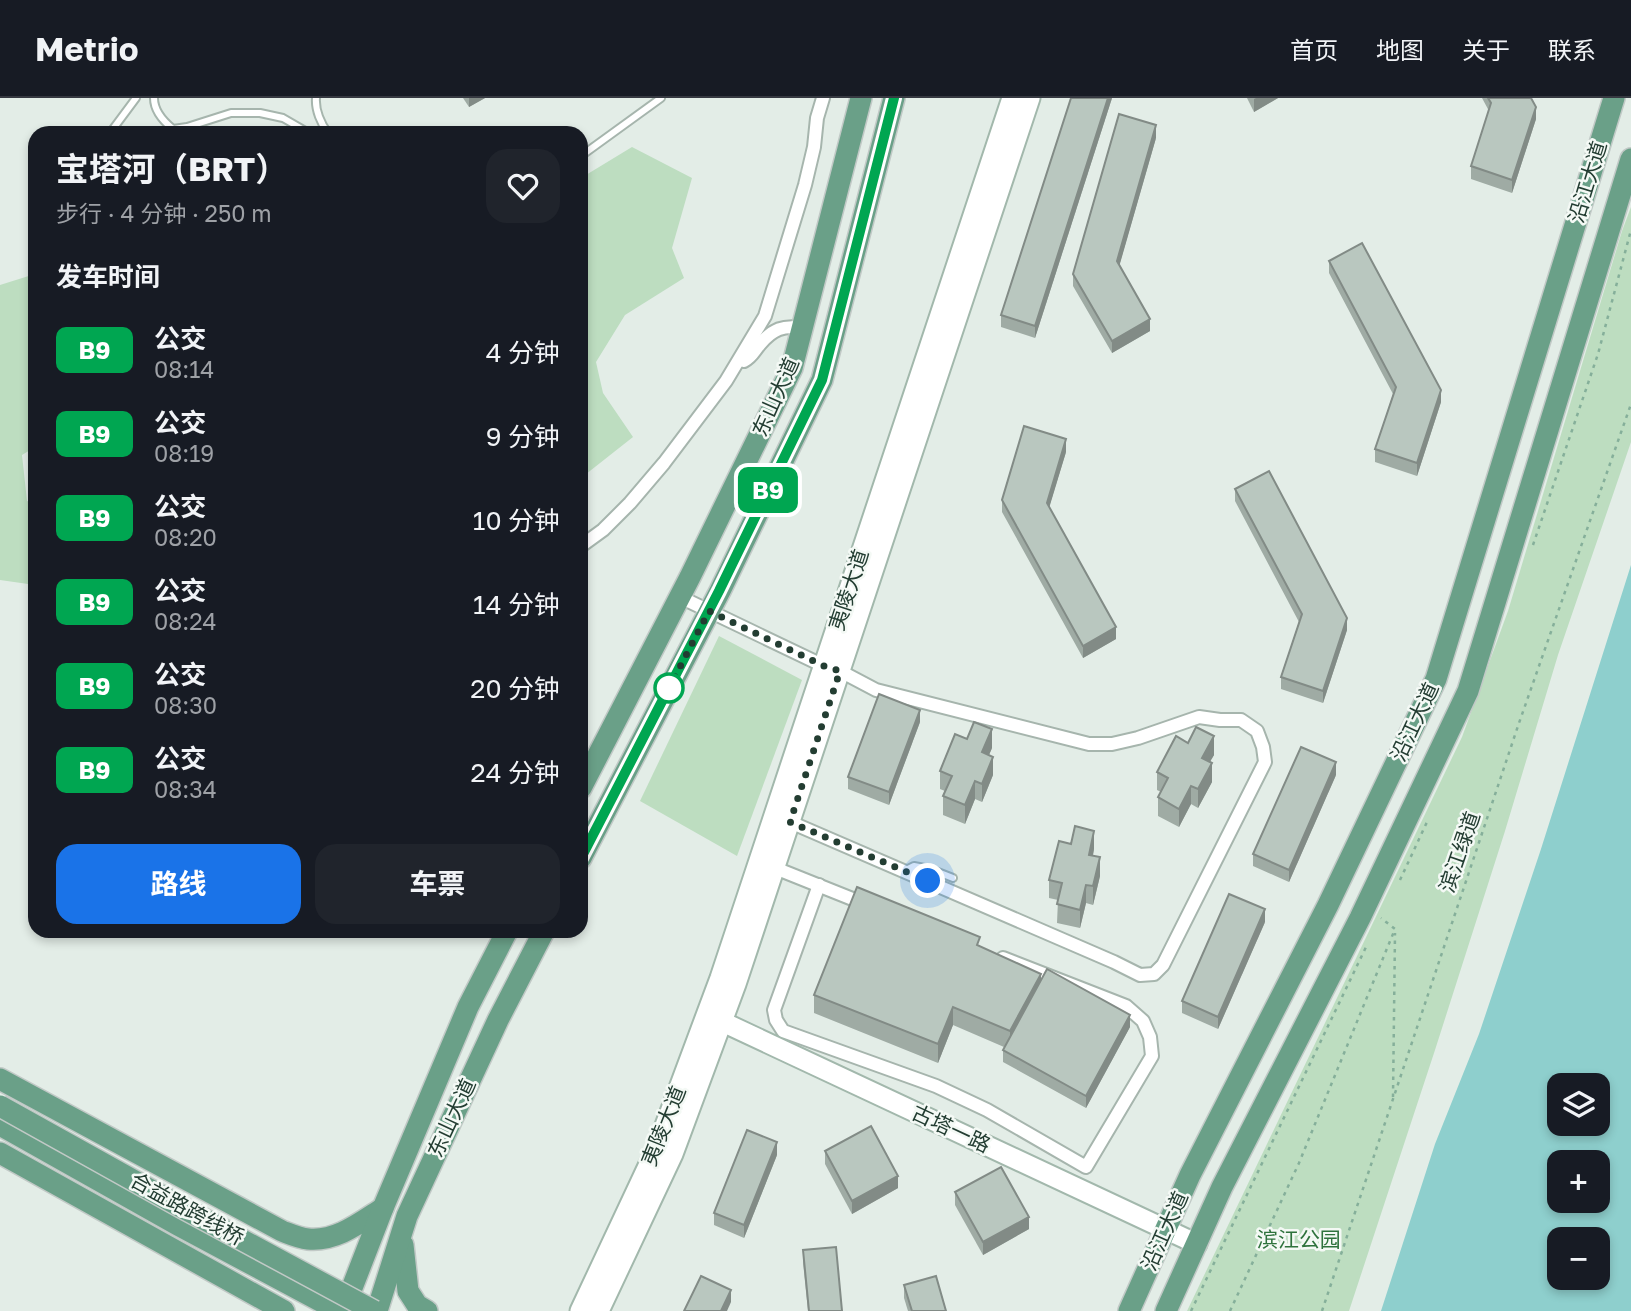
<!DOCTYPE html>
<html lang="zh">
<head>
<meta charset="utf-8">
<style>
  :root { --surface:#171b24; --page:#20242c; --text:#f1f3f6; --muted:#9ea1a6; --line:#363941; --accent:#1a73e8 }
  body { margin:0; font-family:"Golos Text","Noto Sans SC",sans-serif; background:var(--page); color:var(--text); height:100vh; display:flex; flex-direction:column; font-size:26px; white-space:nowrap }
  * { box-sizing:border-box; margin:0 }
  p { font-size:23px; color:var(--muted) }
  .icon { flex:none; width:38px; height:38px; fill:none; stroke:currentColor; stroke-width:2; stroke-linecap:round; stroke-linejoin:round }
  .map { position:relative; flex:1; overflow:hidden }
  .details { position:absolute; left:28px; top:28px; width:560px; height:812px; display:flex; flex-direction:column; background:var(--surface); border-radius:21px; box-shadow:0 4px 10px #0003 }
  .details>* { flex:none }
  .badge { padding:0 14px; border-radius:10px; font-size:24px; line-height:46px }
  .fabs { position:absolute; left:1547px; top:975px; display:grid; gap:14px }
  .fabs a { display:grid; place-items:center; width:63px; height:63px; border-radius:14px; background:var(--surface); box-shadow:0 4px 10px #0003; font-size:35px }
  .you { position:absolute; width:35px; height:35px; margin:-18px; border:5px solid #fff; border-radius:50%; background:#1a73e8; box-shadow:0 0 0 10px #1a73e833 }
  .map>.badge { position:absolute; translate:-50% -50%; box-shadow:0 0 0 4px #fff }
  h2 { padding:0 28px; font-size:26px; line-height:63px }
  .round { display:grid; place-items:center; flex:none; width:74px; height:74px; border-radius:21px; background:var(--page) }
  .head { display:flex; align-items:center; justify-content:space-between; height:119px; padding:0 28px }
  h1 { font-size:33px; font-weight:700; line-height:52px }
  .primary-button { display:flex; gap:14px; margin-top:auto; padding:14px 28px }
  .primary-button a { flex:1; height:80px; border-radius:21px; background:var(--accent); color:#fff; font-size:28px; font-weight:700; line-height:80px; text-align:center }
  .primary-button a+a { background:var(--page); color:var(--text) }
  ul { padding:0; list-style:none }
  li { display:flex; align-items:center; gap:21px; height:84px; padding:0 28px }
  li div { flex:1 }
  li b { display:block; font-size:26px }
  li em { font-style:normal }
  li .badge { min-width:77px; font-weight:700; text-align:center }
  header { display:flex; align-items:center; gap:42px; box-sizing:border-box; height:98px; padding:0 35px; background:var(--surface); border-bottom:2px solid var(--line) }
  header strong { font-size:33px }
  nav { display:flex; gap:38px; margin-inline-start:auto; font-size:24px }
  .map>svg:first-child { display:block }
  .green { fill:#bdddc0 }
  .water { fill:#8ecfcd; fill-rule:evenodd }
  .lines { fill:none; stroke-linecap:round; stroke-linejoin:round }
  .lane-casing { stroke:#a6b5ad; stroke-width:10 }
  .street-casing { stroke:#a6b5ad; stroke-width:16 }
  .secondary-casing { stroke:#a2b8ac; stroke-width:23 }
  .primary-casing { stroke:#c1c9c6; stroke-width:24 }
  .path { stroke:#85af9a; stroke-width:2.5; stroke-dasharray:3.5 5; stroke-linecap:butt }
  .lane { stroke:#fff; stroke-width:6 }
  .street { stroke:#fff; stroke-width:12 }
  .secondary { stroke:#fff; stroke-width:19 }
  .primary { stroke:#6aa088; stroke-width:21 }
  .primary-bridge-casing { stroke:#c1c9c6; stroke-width:24; stroke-linecap:butt }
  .primary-bridge { stroke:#6aa088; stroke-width:21 }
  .wall { fill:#9faba4 }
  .shaded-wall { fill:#828b86 }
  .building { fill:#b9c7bf; stroke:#828b86; stroke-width:2 }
  .line-casing { stroke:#fff; stroke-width:16 }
  .line { stroke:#00a651; stroke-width:10 }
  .walk { stroke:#233d32; stroke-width:7; stroke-dasharray:0 12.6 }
  .stop-dot { fill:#fff; stroke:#00a651; stroke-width:3.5 }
  .labels { text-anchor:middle; stroke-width:5; stroke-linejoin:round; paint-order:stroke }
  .street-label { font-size:21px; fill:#233d32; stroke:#f4f9f5 }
  .park-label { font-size:21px; fill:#2f733d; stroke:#f4f9f5 }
</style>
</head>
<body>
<header>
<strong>Metrio</strong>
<nav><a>首页</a><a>地图</a><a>关于</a><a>联系</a></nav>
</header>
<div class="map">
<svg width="1631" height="1213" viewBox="0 0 1631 1213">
  <rect width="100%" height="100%" fill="#e3ede7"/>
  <g class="green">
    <polygon points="632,49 692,80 672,150 684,180 625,217 596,264 603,295 633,339 581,380 581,80"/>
    <polygon points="1631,109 1631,344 1558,557 1505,733 1435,952 1349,1213 1187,1213 1462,639 1508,513 1622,133"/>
    <polygon points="35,176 35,349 22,357 27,403 35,406 35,487 0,482 0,187"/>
    <polygon points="719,538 802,582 737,758 640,703"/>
  </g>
  <path class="water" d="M1631,467V1213H1381L1435,1046L1479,936L1541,751ZM1559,987H1598V1026H1559ZM1559,1064H1598V1102H1559ZM1559,1141H1598V1180H1559Z"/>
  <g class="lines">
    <g class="lane-casing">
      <g id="lane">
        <path d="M154,0C154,13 163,23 173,31L187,29L231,15H260L283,20L309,35"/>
        <path d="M316,0C315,12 321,26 328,35"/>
        <polyline points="110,35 136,0"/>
        <polyline points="581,58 661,0"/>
        <polyline points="906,772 914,768 930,771 953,780"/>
      </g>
    </g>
    <g class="street-casing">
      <g id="street">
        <path d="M740,262L744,263C752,259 754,253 760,246C773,231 783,227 802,230"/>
        <polyline points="581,448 603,432 630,405 664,365 726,283 765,218 805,87 814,49 817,20 823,0"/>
        <polyline points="680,499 824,568 840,573 876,592 1089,646 1112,646 1138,640 1199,619 1220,622 1241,622 1257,633 1263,649 1265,664 1163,867 1154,876 1140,877 1114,864 790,724"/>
        <polyline points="775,770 865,806"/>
        <polyline points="819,787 774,912 776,922 783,933 936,988 987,1012 1086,1069 1152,958 1150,939 1143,923 1126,908 1003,860"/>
      </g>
    </g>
    <g class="secondary-casing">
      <g id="secondary">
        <polyline points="712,919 1197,1146"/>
        <polyline points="580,1213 657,1049 720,880 1012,0"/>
        <polyline points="599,1213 673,1056 736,886 1030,0"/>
      </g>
    </g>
    <g class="primary-casing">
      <g id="primary">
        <polyline points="581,690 690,479 792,270 861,0"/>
        <polyline points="581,760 720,493 822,282 894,0"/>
        <path d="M0,981L282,1133C290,1136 299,1140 308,1141C336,1144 361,1124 383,1110"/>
        <polyline points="0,1027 178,1127 339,1213"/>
        <polyline points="0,1055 284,1213"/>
        <polyline points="403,1147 408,1193 417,1207 427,1213"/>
        <polyline points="343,1213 383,1110 468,909 507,833"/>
        <polyline points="377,1213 407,1118 498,922 544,833"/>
        <polyline points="1129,1213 1190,1077 1328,807 1436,581 1614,0"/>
        <polyline points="1166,1213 1222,1089 1360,820 1468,593 1631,61"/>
      </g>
    </g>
    <g class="path">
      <polyline points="1533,447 1598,256 1631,132"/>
      <polyline points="1400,782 1427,724"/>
      <polyline points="1393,999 1395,835"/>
      <polyline points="1191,1213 1367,847"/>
      <polyline points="1230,1213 1299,1065 1395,831 1381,820"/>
      <polyline points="1322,1213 1519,625 1631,306"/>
    </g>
    <use href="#lane" class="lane"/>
    <use href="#street" class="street"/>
    <use href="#secondary" class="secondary"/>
    <use href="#primary" class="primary"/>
    <g class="primary-bridge-casing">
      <polyline id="primary-bridge" points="0,1008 183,1110 374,1213"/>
    </g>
    <use href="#primary-bridge" class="primary-bridge"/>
  </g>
  <g class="wall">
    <polygon points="463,0 485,0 469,9"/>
    <polygon points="1071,0 1112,0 1035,240 1001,229 1001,217"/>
    <polygon points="1247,0 1278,0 1254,14"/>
    <polygon points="1482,0 1531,0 1536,21 1512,95 1471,81 1471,68 1489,13"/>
    <polygon points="1156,40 1119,168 1150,233 1112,255 1073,188 1073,176"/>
    <polygon points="1329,163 1441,304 1417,378 1375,364 1375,351 1393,296 1329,175"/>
    <polygon points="1066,354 1049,409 1116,541 1083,560 1002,414 1002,402"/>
    <polygon points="1235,391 1347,532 1323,605 1281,591 1281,579 1299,524 1235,403"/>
    <polygon points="920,624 889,707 848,691 848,679"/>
    <polygon points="1188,645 1214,657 1209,664 1212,684 1198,710 1191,706 1179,729 1158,718 1158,699 1161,694 1157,692 1157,674"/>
    <polygon points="992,650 989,657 993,677 982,704 975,701 965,726 943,717 943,698 945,693 940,691 940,673"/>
    <polygon points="1336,677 1289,784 1253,768 1253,756"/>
    <polygon points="1094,751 1093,758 1100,778 1093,807 1086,805 1080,830 1057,825 1058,802 1049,800 1049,782"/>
    <polygon points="1265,824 1218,931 1182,915 1182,903"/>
    <polygon points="980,849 1130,929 1086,1010 1003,964 1003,952 1004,949 953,927 938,965 814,915 814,897"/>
    <polygon points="825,1053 898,1090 852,1116 825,1066"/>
    <polygon points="777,1057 744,1140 714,1127 714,1115"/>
    <polygon points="955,1094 1029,1131 983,1157 955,1107"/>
    <polygon points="803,1152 842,1213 808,1213 803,1164"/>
    <polygon points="904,1187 946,1213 908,1213 904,1200"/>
  </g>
  <g class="shaded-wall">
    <polygon points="469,0 485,0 469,9"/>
    <polygon points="1108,0 1112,0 1035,240 1035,228"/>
    <polygon points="1256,0 1278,0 1254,14 1254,1"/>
    <polygon points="1536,9 1536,21 1512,95 1512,82"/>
    <polygon points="1156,27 1156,40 1117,176 1117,163"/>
    <polygon points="1150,221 1150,233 1112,255 1112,243"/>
    <polygon points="1441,292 1441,304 1417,378 1417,365"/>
    <polygon points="1066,341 1066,354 1047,417 1047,405"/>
    <polygon points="1347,520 1347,532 1323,605 1323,593"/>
    <polygon points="1116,529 1116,541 1083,560 1083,548"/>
    <polygon points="920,612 920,624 889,707 889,694"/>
    <polygon points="992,631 992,650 982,673 982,654"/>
    <polygon points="1214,638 1214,657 1202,678 1202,660"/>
    <polygon points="993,659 993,677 982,704 982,686"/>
    <polygon points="1336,664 1336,677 1289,784 1289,772"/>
    <polygon points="1212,665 1212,684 1198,710 1198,691"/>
    <polygon points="975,683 975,701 965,726 965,707"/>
    <polygon points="1191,688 1191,706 1179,729 1179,711"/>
    <polygon points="1094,733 1094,751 1089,775 1089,757"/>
    <polygon points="1100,759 1100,778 1093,807 1093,788"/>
    <polygon points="1086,787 1086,805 1080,830 1080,812"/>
    <polygon points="1265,811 1265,824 1218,931 1218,919"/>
    <polygon points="1041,876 1041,894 1010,952 1010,933"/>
    <polygon points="953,909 953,927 938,965 938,946"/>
    <polygon points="1130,917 1130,929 1086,1010 1086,998"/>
    <polygon points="777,1044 777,1057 744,1140 744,1127"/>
    <polygon points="898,1078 898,1090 852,1116 852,1103"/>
    <polygon points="1029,1119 1029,1131 983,1157 983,1144"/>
    <polygon points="731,1192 731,1204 727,1213 721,1213"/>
  </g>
  <g class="building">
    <polygon points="1071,0 1108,0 1035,228 1001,217"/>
    <polygon points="1488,0 1531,0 1536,9 1512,82 1471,68 1491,5"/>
    <polygon points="1119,16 1156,27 1117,163 1150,221 1112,243 1073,176"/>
    <polygon points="1362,145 1441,292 1417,365 1375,351 1396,289 1329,163"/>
    <polygon points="1024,328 1066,341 1047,405 1116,529 1083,548 1002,402"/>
    <polygon points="1269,373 1347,520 1323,593 1281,579 1302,516 1235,391"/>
    <polygon points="879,596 920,612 889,694 848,679"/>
    <polygon points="974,624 992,631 982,654 993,659 982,686 975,683 965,707 943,698 952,678 940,673 955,636 967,641"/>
    <polygon points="1196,629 1214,638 1202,660 1212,665 1198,691 1191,688 1179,711 1158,699 1168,680 1157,674 1176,638 1188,645"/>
    <polygon points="1301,649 1336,664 1289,772 1253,756"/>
    <polygon points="1075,728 1094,733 1089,757 1100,759 1093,788 1086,787 1080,812 1057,806 1062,785 1049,782 1059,743 1071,746"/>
    <polygon points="857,789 980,839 977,847 1041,876 1010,933 953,909 938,946 814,897"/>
    <polygon points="1229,796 1265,811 1218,919 1182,903"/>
    <polygon points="1047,871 1130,917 1086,998 1003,952"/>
    <polygon points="871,1028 898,1078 852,1103 825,1053"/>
    <polygon points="747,1032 777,1044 744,1127 714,1115"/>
    <polygon points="1001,1069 1029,1119 983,1144 955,1094"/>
    <polygon points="836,1149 842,1213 809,1213 803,1152"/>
    <polygon points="701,1178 731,1192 721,1213 684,1213"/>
    <polygon points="936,1178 946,1213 912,1213 904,1187"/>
  </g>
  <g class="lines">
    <g class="line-casing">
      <polyline id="line" points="581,760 719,493 822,282 894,0"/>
    </g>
    <use href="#line" class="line"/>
    <polyline class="walk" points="669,590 709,513 824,568 840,573 790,724 928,783"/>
  </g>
  <circle class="stop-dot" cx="669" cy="590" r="14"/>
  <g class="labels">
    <g class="street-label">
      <text transform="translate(1588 84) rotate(-73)" y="7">沿江大道</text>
      <text transform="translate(776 299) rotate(-66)" y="7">东山大道</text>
      <text transform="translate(849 492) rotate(-72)" y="7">夷陵大道</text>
      <text transform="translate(1415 624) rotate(-65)" y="7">沿江大道</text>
      <text transform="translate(1460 754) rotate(-71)" y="7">滨江绿道</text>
      <text transform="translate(452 1020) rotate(-65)" y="7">东山大道</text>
      <text transform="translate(664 1028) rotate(-68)" y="7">夷陵大道</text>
      <text transform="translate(951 1031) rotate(25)" y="7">古塔一路</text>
      <text transform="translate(187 1111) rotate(29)" y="7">合益路跨线桥</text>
      <text transform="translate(1165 1133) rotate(-66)" y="7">沿江大道</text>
    </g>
    <g class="park-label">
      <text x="1299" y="1149">滨江公园</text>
    </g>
  </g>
</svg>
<div class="fabs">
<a><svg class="icon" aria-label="layers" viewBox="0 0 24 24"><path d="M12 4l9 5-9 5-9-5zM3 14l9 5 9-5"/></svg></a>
<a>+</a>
<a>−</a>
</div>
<div class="you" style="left:928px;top:783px"></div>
<b class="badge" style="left:768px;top:392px;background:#00a651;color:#fff">B9</b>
<section class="details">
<div class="head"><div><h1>宝塔河（BRT）</h1><p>步行 · 4 分钟 · 250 m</p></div><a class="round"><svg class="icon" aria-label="heart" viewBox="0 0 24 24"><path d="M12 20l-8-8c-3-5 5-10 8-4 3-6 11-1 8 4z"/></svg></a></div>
<h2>发车时间</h2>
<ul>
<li><span class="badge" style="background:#00a651;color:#fff">B9</span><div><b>公交</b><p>08:14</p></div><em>4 分钟</em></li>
<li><span class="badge" style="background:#00a651;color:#fff">B9</span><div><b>公交</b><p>08:19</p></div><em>9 分钟</em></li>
<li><span class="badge" style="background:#00a651;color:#fff">B9</span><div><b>公交</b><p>08:20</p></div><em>10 分钟</em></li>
<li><span class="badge" style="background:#00a651;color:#fff">B9</span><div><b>公交</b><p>08:24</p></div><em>14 分钟</em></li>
<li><span class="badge" style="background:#00a651;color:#fff">B9</span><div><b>公交</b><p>08:30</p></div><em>20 分钟</em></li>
<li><span class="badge" style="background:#00a651;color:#fff">B9</span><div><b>公交</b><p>08:34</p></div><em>24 分钟</em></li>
</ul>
<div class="primary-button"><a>路线</a><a>车票</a></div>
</section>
</div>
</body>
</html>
